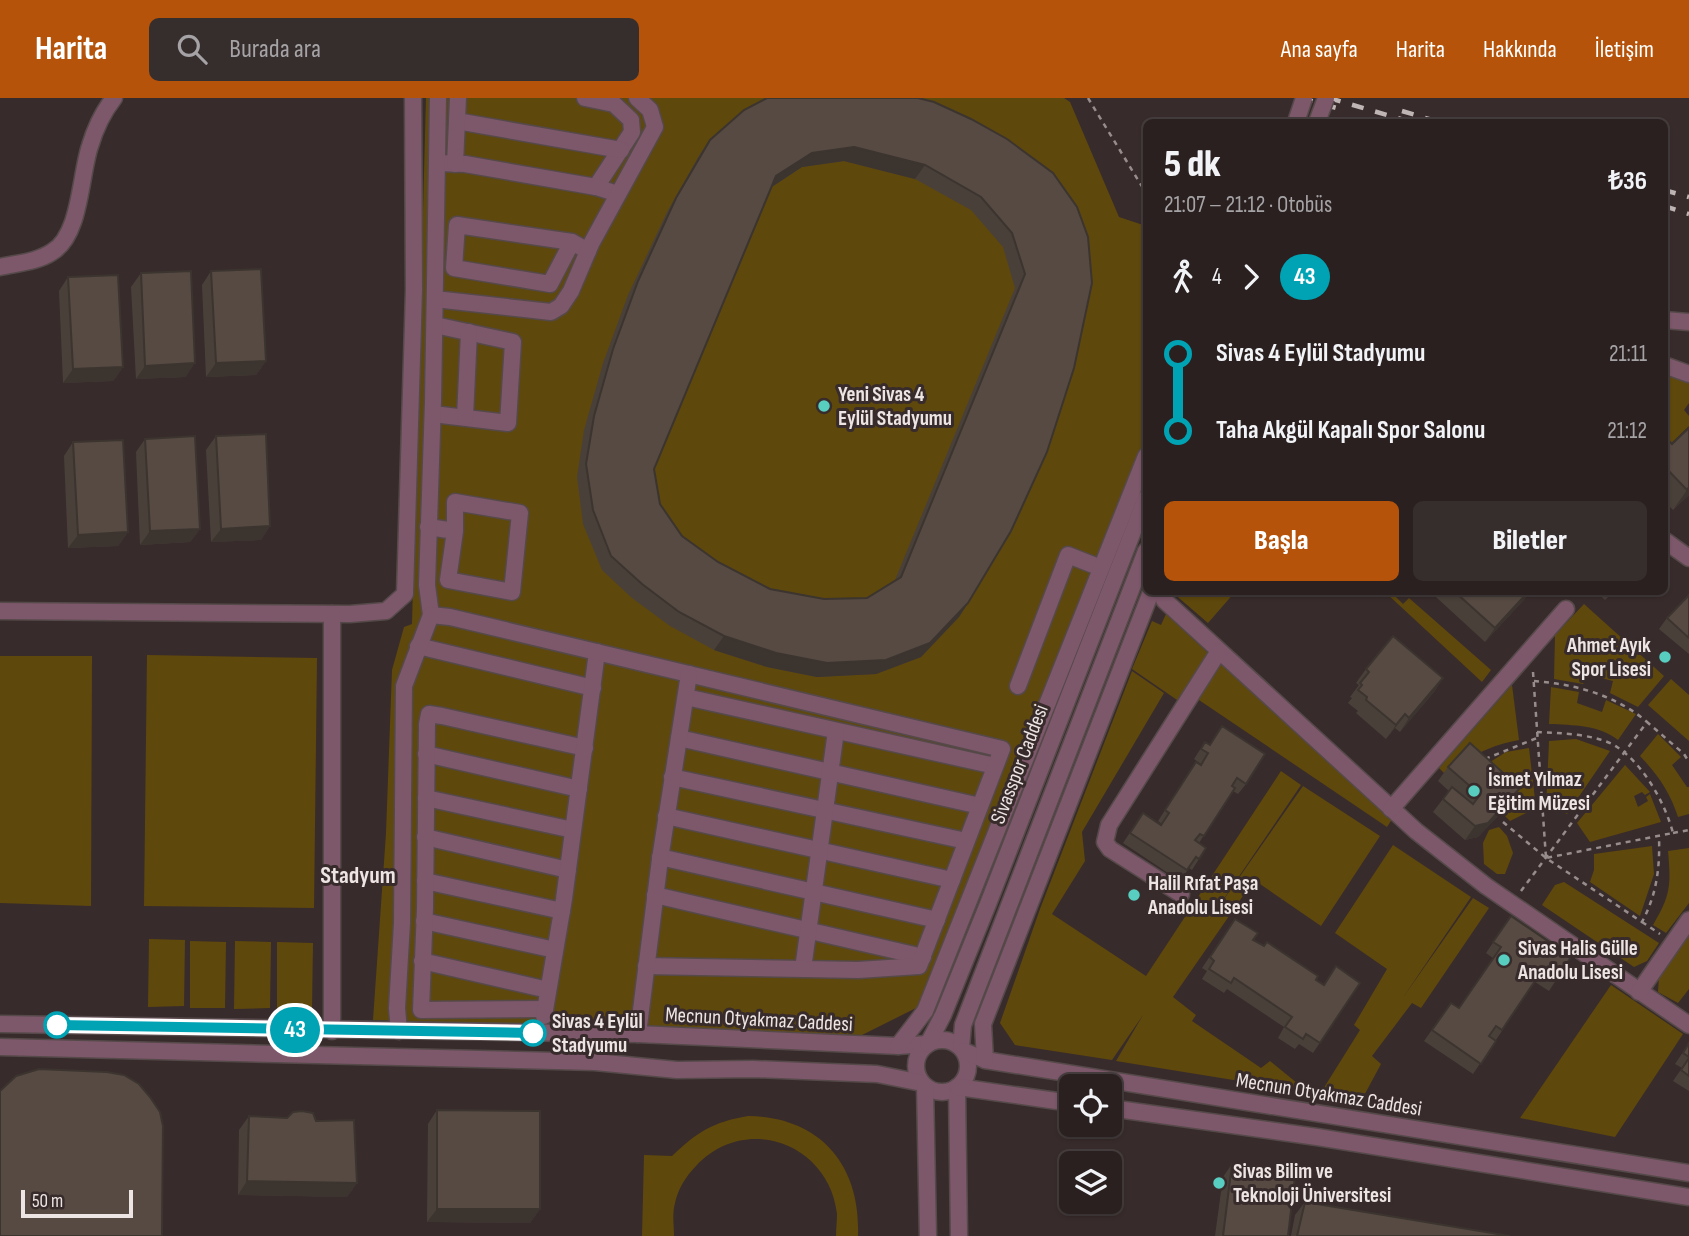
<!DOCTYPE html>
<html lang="tr">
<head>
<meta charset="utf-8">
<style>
  :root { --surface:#2a2020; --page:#362d2d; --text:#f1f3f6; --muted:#a5a3a5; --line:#463e3e; --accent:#b45309 }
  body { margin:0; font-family:"Sofia Sans Condensed",sans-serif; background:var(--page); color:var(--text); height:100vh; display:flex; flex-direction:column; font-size:26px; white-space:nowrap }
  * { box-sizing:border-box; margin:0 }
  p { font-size:23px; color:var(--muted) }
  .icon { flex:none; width:38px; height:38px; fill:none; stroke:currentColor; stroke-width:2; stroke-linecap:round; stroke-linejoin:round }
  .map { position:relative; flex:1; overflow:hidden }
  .panel { position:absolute; left:1143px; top:21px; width:525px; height:476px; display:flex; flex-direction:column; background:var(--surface); border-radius:10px; box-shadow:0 2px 5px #0004,0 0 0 2px var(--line) }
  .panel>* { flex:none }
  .badge { padding:0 14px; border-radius:23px; font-size:24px; line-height:46px }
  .fabs { position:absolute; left:1059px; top:976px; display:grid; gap:14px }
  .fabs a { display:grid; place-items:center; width:63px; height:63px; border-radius:10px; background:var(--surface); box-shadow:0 2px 5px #0004,0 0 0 2px var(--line); font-size:35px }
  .scale { position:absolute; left:21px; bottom:18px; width:112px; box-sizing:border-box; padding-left:7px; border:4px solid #ede4e4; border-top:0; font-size:19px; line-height:24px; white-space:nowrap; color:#ede4e4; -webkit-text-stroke:5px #382b2b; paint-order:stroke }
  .map>.badge { position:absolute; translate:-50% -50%; box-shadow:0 0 0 4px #fff }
  .legs { display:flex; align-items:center; gap:10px; height:77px; padding:0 21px; font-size:23px }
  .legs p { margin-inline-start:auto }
  .headline { display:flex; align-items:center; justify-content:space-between; height:119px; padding:0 21px }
  h1 { font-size:38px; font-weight:800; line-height:52px }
  .button { display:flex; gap:14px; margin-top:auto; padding:14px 21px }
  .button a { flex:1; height:80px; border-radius:10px; background:var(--accent); color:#fff; font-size:28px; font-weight:800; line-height:80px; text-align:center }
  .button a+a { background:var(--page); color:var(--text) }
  ul { padding:0 21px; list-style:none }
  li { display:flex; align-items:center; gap:24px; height:77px; font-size:26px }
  li i { display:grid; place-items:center; width:10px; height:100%; margin:0 9px; background:currentColor }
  li i::after { content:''; width:18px; height:18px; margin:-9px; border:5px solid; border-radius:50%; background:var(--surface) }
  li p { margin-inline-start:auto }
  li:first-child i { background:linear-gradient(#0000 50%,currentColor 0) }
  li:last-child i { background:linear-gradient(currentColor 50%,#0000 0) }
  header { display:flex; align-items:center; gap:42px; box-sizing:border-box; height:98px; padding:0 35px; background:var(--accent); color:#fff }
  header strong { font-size:33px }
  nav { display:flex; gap:38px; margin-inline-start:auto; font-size:24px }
  .search { width:490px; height:63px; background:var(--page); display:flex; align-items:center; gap:18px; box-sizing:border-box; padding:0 24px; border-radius:10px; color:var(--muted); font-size:26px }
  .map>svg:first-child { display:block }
  .green { fill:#5f480c }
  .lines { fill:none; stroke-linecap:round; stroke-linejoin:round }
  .minor-casing { stroke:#554949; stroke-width:19 }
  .path { stroke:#988d8d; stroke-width:2.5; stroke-dasharray:5 5; stroke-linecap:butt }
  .minor { stroke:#7d576a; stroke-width:16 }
  .rail { stroke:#bfb5b5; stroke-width:4.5; stroke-dasharray:12 12; stroke-linecap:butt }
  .minor-bridge-casing { stroke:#554949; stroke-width:19; stroke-linecap:butt }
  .minor-bridge { stroke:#7d576a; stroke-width:16 }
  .wall { fill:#4a403a; fill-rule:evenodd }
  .shaded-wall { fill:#3c342f }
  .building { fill:#564a43; stroke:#3c342f; stroke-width:2; fill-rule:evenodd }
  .line-1-casing { stroke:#fff; stroke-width:16 }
  .line-1 { stroke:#00a3b4; stroke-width:10 }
  .poi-dot { fill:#58cec0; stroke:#382b2b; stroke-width:2.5 }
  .stop-1-dot { fill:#fff; stroke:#00a3b4; stroke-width:3.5 }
  .labels { text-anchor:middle; stroke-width:6; stroke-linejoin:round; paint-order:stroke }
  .poi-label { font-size:21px; font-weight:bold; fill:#ede4e4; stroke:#382b2b; text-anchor:start }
  .street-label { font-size:21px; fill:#ede4e4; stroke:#382b2b }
  .stop-label { font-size:21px; font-weight:bold; fill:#ede4e4; stroke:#382b2b; text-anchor:start }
  .quarter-label { font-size:24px; font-weight:bold; fill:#ede4e4; stroke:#382b2b }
</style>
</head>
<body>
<header>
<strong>Harita</strong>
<div class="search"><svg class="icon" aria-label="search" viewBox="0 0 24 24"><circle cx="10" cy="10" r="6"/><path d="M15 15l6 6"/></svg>Burada ara</div>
<nav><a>Ana sayfa</a><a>Harita</a><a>Hakkında</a><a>İletişim</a></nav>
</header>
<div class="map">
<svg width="1689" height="1138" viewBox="0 0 1689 1138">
  <rect width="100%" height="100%" fill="#382b2b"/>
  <g class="green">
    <polygon points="426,0 1064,0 1070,4 1119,119 1146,128 1146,346 926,905 862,937 373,922 386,735 392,572 404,529 412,526"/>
    <polygon points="1664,271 1689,278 1689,305 1684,312 1689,318 1689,328 1664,352"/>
    <polygon points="1172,494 1235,494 1208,525"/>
    <polygon points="1385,494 1397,494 1394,497 1403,506 1409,500 1491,572 1482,584"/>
    <polygon points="1584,506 1664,578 1638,609 1610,595 1613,583 1589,577 1583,586 1554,581 1555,537"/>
    <polygon points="1166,516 1210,557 1180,604 1132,571 1152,523 1161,527"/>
    <polygon points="147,557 317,560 314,810 144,808"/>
    <polygon points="0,558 92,558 91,808 0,805"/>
    <polygon points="1223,561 1394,718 1387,729 1196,600"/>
    <polygon points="1132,573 1164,595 1082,734 1085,763 1052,816 1146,878 1281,673 1301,687 1208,824 1303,688 1380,738 1321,828 1254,782 1173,899 1196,917 1192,923 1261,970 1270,963 1308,994 1116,963 1143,917 1112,962 1015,947 1000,925 1040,811"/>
    <polygon points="1671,581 1689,597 1689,643 1648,607"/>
    <path d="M1512,587L1519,642C1491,647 1468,659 1444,675L1439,670Z"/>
    <path d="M1551,589L1579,594L1577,605L1602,614L1606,602L1636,616L1618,642C1599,627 1573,627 1549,626Z"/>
    <path d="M1658,636L1681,659L1672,667L1687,689H1689V716L1678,719C1670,694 1658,677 1640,658Z"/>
    <polygon points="1576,641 1610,653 1567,716 1558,711 1546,710 1549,643"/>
    <polygon points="1529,650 1536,710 1510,723 1504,717 1515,704 1479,671 1506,654"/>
    <polygon points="1625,667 1650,694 1645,697 1642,694 1634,698 1638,709 1648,703 1646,699 1650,696 1661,724 1590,744 1577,725"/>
    <polygon points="1499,729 1507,738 1513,755 1505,776 1497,776 1484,766 1483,745 1489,732"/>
    <polygon points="1393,747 1471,799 1402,901 1473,800 1489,810 1421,910 1412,905 1372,958 1381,966 1360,1005 1320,996 1360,932 1354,927 1387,871 1335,835"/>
    <polygon points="1652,748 1654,776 1640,818 1590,784 1594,772 1594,756"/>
    <path d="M1689,750V805L1666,835L1653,827C1671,797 1671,787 1668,753Z"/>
    <polygon points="1564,784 1659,845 1647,863 1634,869 1542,807 1555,787"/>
    <polygon points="1689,837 1689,891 1678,905 1658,894 1659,878"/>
    <polygon points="149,841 185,842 184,908 148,909"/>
    <polygon points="190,843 226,844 225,910 190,910"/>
    <polygon points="235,843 271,844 270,910 234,911"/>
    <polygon points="277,844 313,845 312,911 277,911"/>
    <polygon points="1611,887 1683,936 1615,1039 1520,1020"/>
    <path d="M748,1018C820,1019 861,1067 858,1138H836C836,1131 837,1123 837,1116C829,1045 745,1015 696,1068C686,1078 678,1091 675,1105C672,1116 674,1128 674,1138H642L644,1057L672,1058C697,1034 713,1024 748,1018Z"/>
  </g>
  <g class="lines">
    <g class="minor-casing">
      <g id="minor">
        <polyline points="585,0 614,6 631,22 632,34 596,89"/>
        <polyline points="457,23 621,52"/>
        <polyline points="437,65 465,66 596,89 618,96"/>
        <polyline points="455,66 458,0"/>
        <polyline points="572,144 550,186 454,170 457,127 572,144 588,153"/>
        <path d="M0,169C18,165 37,164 52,154C81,137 80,77 90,48C95,31 103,14 114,0"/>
        <polyline points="435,201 551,214 561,208 571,193 591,146 655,29 650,12 637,0"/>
        <polyline points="1664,222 1689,224"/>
        <polyline points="1664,267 1689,276"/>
        <polyline points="433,316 508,325 513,244 435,227"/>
        <polyline points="465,319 469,234"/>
        <polyline points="428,429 455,433 455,404 520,415 512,494 448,482 455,433"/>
        <polyline points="1664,442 1689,460"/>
        <polyline points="1164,502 1416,733 1486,788 1689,927"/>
        <polyline points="0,513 350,516 386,513 405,496 414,192 413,0"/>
        <polyline points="332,516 332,933"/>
        <polyline points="431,517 427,487 433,303 438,0"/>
        <polyline points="418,548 593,590"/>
        <polyline points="1018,588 1068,457 1101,470"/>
        <polyline points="686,599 995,668"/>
        <polyline points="679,640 980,708"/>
        <polyline points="426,656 579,691"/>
        <polyline points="672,679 966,743"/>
        <polyline points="426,700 573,732"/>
        <polyline points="1391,711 1566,511"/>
        <polyline points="666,718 952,782"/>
        <polyline points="425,739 568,772"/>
        <polyline points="660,759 937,822"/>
        <polyline points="425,783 562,813"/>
        <polyline points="1181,796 1110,751 1105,744 1109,727 1219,553"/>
        <polyline points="655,797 923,859"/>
        <polyline points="424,823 555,852"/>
        <polyline points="422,863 548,892"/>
        <polyline points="803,871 836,633"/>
        <polyline points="1639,894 1689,822"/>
        <polyline points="545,911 421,912 425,810 427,626 429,616 442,618 585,650"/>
        <polyline points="544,918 564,801 597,554"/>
        <polyline points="0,926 638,936 898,948 927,946"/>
        <polyline points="399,933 397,910 402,825 404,588 431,517 450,519 1002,651 919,868 858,872 646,868"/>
        <polyline points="638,936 660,761 689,576"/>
        <circle cx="942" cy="968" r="26"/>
        <polyline points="928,946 943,917 988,806 1146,400"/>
        <polyline points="898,948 925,913 1146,358"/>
        <polyline points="0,949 595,964 677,972 753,971 877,976 922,985"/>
        <polyline points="961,949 963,927 1146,453"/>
        <polyline points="964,953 985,962 1689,1075"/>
        <polyline points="985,962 983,926 1151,494"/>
        <polyline points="925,988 928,1138"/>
        <polyline points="957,989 959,1138"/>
        <polyline points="958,989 1071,1005"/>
        <polyline points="1110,1010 1317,1039 1689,1099"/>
      </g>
    </g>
    <g class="path">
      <polyline points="1088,0 1146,95"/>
      <polyline points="1533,574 1546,760"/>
      <path d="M1534,583C1574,586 1616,597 1647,624"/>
      <path d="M1537,634C1559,635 1598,636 1617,649C1644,667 1665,705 1673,735L1546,760"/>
      <polyline points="1485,661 1537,640"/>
      <path d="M1503,724L1546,760L1642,824C1657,796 1660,769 1659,738"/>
      <polyline points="1673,735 1689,732"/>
      <polyline points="1521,793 1647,624 1684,656 1689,664"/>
      <polyline points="1642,824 1660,836"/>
    </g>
    <use href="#minor" class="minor"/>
    <g class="rail">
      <polyline points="1301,0 1340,11"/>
      <polyline points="1329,0 1411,24"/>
      <polyline points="1402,13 1439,24"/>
      <polyline points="1664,92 1689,99"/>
      <polyline points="1664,108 1689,116"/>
    </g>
    <g class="minor-bridge-casing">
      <g id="minor-bridge">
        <polyline points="1296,24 1304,0"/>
        <polyline points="1317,24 1326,0"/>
      </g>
    </g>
    <use href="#minor-bridge" class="minor-bridge"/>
  </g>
  <g class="wall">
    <path d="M710,42L1053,75L968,505L959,519L921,559L876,576L817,579L767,569L714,552L670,528L632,500L602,472L583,426L577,379L584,332L603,265L628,197L667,114L700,56ZM844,63L915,81L971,112L1003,149L1015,190L895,482L867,500L824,501L770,491L718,464L682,438L660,406L654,371L772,89L802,69Z"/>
    <polygon points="211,173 266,263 256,277 206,279 202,187"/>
    <polygon points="141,175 186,279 136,281 131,189"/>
    <polygon points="68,179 123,269 113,283 63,285 59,193"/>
    <polygon points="1689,330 1689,397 1673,412 1664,403 1664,338 1672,346"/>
    <polygon points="216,338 270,428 261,442 211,444 206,352"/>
    <polygon points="145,341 200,431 190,444 140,447 136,354"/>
    <polygon points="73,344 128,434 118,448 68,450 64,358"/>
    <polygon points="1440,494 1531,494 1485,544 1436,499"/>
    <polygon points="1596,494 1613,494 1605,502"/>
    <polygon points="1689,497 1689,556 1659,531 1667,520"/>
    <polygon points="1366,571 1443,580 1434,594 1400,634 1395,630 1386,641 1356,615 1358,613 1348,605 1352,600 1350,599 1359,587 1356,585"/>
    <polygon points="1205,644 1246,686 1238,696 1233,693 1199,745 1206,750 1192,772 1189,770 1180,783 1123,745 1143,715 1161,726 1162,726 1158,723 1189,675 1201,666 1194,661"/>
    <polygon points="1448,669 1520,690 1511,704 1478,739 1465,742 1433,714 1449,693 1438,683"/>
    <polygon points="1511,818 1571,859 1549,893 1535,884 1473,976 1424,943 1451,905 1459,910 1493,860 1486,855"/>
    <polygon points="1235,821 1253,842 1323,886 1360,885 1313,955 1299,946 1295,951 1278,940 1284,929 1227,891 1224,895 1202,881 1207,873 1202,870"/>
    <polygon points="1689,945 1689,993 1673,983 1682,970 1675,966"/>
    <polygon points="437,1012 540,1111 530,1125 427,1124 428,1026"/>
    <polygon points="249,1018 316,1023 357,1085 347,1099 238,1097 239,1032"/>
    <polygon points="1232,1066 1288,1138 1215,1138 1223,1079"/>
    <polygon points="1305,1104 1510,1138 1291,1138 1295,1117"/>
  </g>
  <g class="shaded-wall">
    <polygon points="854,49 925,67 915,81 844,63 802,69 767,92 776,78 812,55"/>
    <polygon points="266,263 256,277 206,279 216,265"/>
    <polygon points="195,265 186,279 136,281 145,268"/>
    <polygon points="123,269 113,283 63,285 73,271"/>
    <polygon points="1689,389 1689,397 1673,412 1687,392"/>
    <polygon points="270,428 261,442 211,444 221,431"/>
    <polygon points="200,431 190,444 140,447 150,433"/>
    <polygon points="128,434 118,448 68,450 78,437"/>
    <polygon points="1528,494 1531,494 1485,544 1495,530"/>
    <polygon points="968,505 959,519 921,559 876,576 817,579 767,569 714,552 724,538"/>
    <polygon points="1443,580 1434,594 1400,634 1409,620"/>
    <polygon points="1405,616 1395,630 1386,641 1396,627"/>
    <polygon points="1520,690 1511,704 1478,739 1465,742 1475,728"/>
    <polygon points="247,1083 357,1085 347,1099 238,1097"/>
    <polygon points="437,1111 540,1111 530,1125 427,1124"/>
  </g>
  <g class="building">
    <path d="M767,0H918L934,4L971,21L1007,41L1053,75L1077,109L1088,139L1092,185L1074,270L1047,354L1011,433L968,505L930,545L886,562L827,565L776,555L724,538L679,514L642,486L611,458L593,412L586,366L594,318L613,251L638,183L676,100L710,42L744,12ZM854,49L925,67L981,99L1012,135L1025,176L901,479L867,500L824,501L770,491L718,464L682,438L660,406L654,371L776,78L812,55Z"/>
    <polygon points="261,171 266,263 216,265 211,173"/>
    <polygon points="191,173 195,265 145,268 141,175"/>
    <polygon points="118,177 123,269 73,271 68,179"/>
    <polygon points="1689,330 1689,389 1687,392 1664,368 1664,338 1672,346"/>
    <polygon points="266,336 270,428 221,431 216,338"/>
    <polygon points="195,338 200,431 150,433 145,341"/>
    <polygon points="123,342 128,434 78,437 73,344"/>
    <polygon points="1455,494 1528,494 1495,530"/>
    <polygon points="1689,497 1689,540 1667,520"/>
    <polygon points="1393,538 1443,580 1409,620 1405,616 1396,627 1366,602 1367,599 1358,592 1362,587 1360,585 1369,574 1366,571"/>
    <polygon points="1222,628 1265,656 1246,686 1237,680 1232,688 1235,690 1204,738 1200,736 1195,742 1206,750 1199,761 1196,759 1187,772 1130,735 1143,715 1161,727 1169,715 1165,712 1196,664 1201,667 1208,655 1201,651 1205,644 1210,647"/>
    <polygon points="1470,645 1520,690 1488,725 1475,728 1443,701 1452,689 1473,706 1480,697 1448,669"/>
    <polygon points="1511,818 1571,859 1556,882 1536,869 1529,879 1535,883 1502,932 1496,928 1489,938 1496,943 1481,966 1432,932 1451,905 1459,910 1501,849 1493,844"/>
    <polygon points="1235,821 1258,835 1253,842 1264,848 1267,844 1318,878 1316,882 1324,887 1336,868 1360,885 1320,945 1306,936 1303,941 1285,929 1292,919 1234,880 1231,885 1209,871 1214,863 1210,859"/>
    <polygon points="1689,945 1689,959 1683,955"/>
    <polygon points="1689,960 1689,978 1681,972"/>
    <polygon points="39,971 107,974 124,977 139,986 150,999 160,1014 163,1028 162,1138 0,1138 0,993 16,978"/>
    <polygon points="437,1012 540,1013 540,1111 437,1111"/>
    <polygon points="302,1013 313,1015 316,1023 354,1022 357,1085 247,1083 249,1018 287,1020 293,1014"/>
    <polygon points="1232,1066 1295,1078 1288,1138 1223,1138"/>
    <polygon points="1305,1104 1510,1138 1297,1138"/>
  </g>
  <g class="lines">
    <g class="line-1-casing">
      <polyline id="line-1" points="57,927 533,935"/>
    </g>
    <use href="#line-1" class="line-1"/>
  </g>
  <g class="poi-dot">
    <circle cx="824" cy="308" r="7"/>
    <circle cx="1665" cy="559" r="7"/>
    <circle cx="1474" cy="693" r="7"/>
    <circle cx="1134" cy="797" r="7"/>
    <circle cx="1504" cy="862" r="7"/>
    <circle cx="1219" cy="1085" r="7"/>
  </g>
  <g class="stop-1-dot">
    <circle cx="57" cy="927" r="12"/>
    <circle cx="533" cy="935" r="12"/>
  </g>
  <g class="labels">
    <g class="poi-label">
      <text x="838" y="303">Yeni Sivas 4<tspan x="838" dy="24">Eylül Stadyumu</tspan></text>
      <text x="1651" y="554" text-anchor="end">Ahmet Ayık<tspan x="1651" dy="24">Spor Lisesi</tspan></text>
      <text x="1488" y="688">İsmet Yılmaz<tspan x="1488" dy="24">Eğitim Müzesi</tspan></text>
      <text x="1148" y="792">Halil Rıfat Paşa<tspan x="1148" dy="24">Anadolu Lisesi</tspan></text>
      <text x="1518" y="857">Sivas Halis Gülle<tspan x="1518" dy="24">Anadolu Lisesi</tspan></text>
      <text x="1233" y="1080">Sivas Bilim ve<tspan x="1233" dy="24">Teknoloji Üniversitesi</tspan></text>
    </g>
    <g class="street-label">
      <text transform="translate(1019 666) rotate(-69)" y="7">Sivasspor Caddesi</text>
      <text transform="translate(759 921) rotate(3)" y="7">Mecnun Otyakmaz Caddesi</text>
      <text transform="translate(1329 996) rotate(9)" y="7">Mecnun Otyakmaz Caddesi</text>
    </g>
    <g class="stop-label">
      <text x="552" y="930">Sivas 4 Eylül<tspan x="552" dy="24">Stadyumu</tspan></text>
    </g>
    <g class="quarter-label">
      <text x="358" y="785">Stadyum</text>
    </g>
  </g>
</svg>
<div class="fabs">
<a><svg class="icon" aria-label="locate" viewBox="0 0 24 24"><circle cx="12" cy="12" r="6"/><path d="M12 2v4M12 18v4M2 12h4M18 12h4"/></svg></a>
<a><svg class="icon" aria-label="layers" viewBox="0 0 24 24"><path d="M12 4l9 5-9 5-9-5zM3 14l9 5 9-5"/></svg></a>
</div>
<div class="scale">50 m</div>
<b class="badge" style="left:295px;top:932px;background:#00a3b4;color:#fff">43</b>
<section class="panel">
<div class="headline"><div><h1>5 dk</h1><p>21:07 – 21:12 · Otobüs</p></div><b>₺36</b></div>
<div class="legs"><svg class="icon" aria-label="walk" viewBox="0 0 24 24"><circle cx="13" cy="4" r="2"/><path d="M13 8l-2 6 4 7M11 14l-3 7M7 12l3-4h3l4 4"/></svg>4<svg class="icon" aria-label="forward" viewBox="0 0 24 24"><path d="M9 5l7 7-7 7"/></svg><b class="badge" style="background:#00a3b4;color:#fff">43</b></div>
<ul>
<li><i style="color:#00a3b4"></i><b>Sivas 4 Eylül Stadyumu</b><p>21:11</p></li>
<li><i style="color:#00a3b4"></i><b>Taha Akgül Kapalı Spor Salonu</b><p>21:12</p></li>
</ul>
<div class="button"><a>Başla</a><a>Biletler</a></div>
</section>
</div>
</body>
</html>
